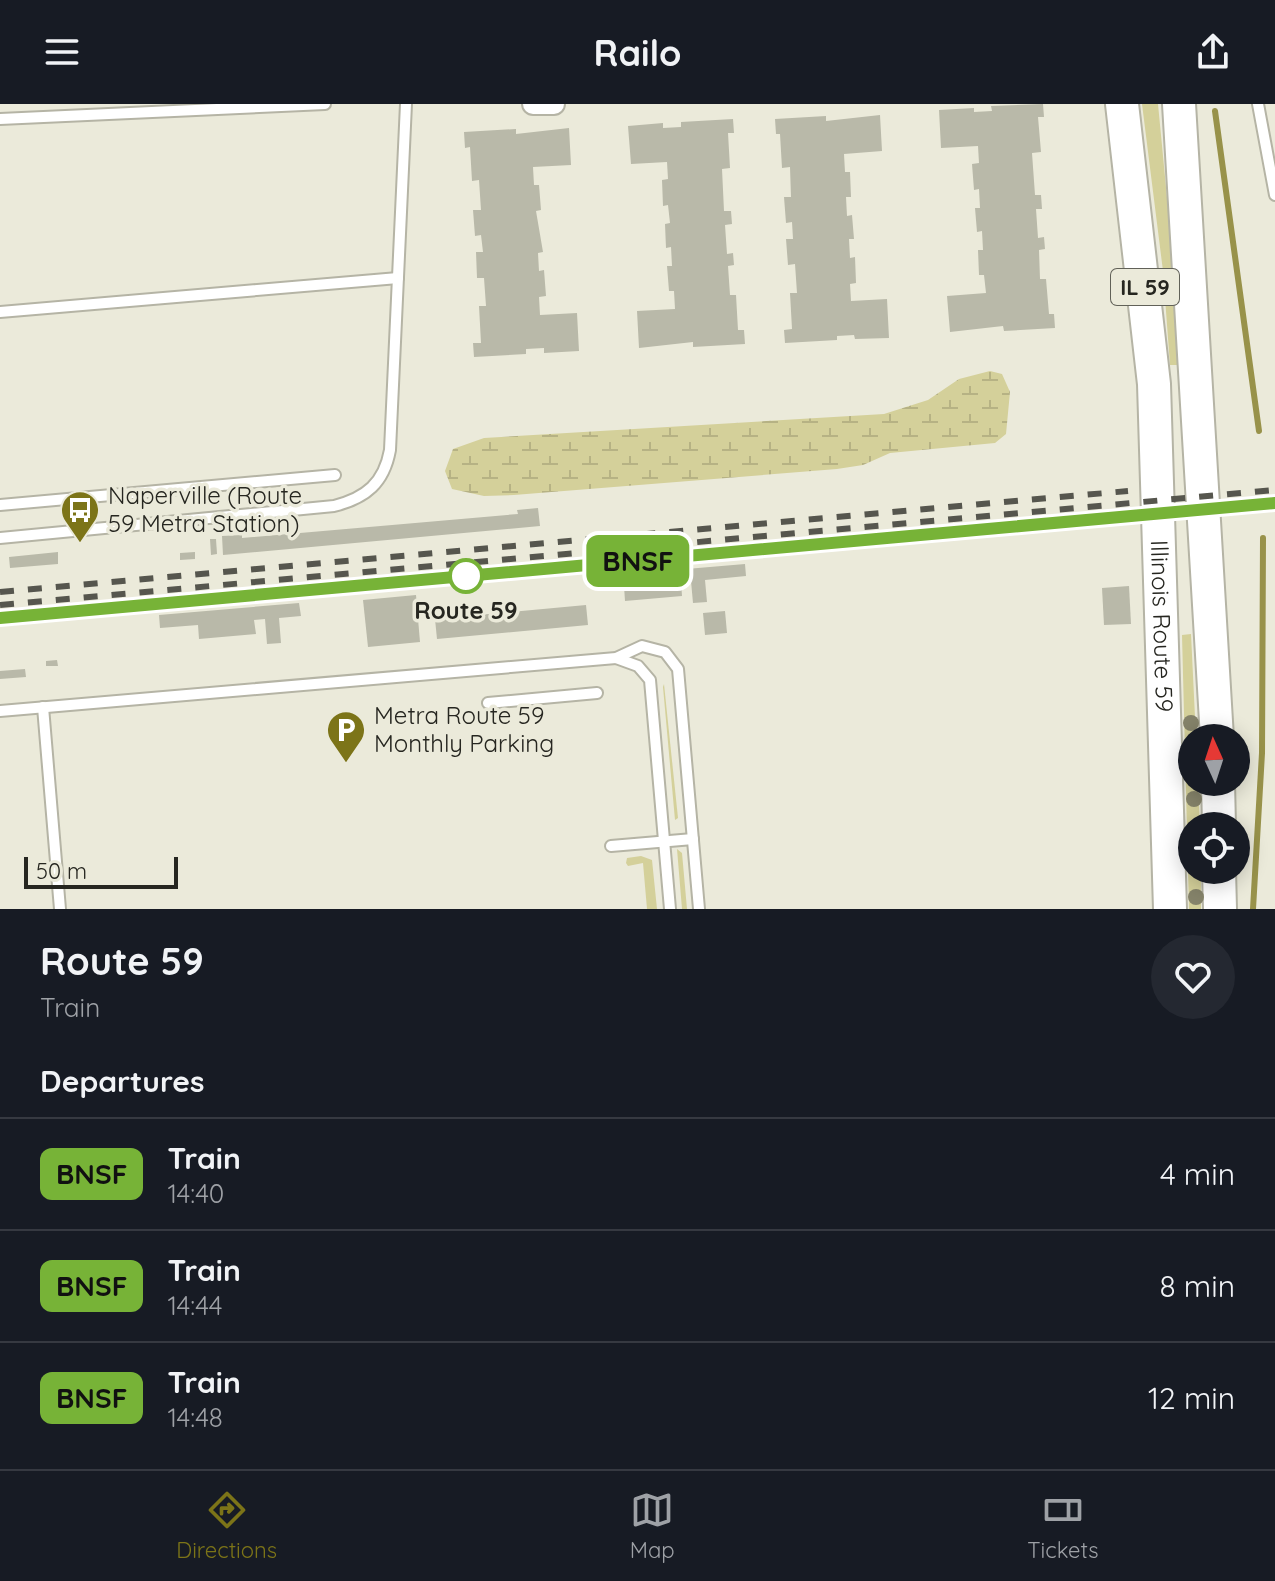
<!DOCTYPE html>
<html lang="en">
<head>
<meta charset="utf-8">
<style>
  :root { --surface:#171b24; --page:#242831; --text:#f1f3f6; --muted:#9ea1a6; --line:#363941; --accent:#7c7418 }
  body { margin:0; font-family:Quicksand,sans-serif; background:var(--page); color:var(--text); height:100vh; display:flex; flex-direction:column; font-size:30px; white-space:nowrap }
  * { box-sizing:border-box; margin:0 }
  p { font-size:26px; color:var(--muted) }
  .icon { flex:none; width:44px; height:44px; fill:none; stroke:currentColor; stroke-width:2; stroke-linecap:round; stroke-linejoin:round }
  .map { position:relative; height:805px; overflow:hidden }
  .side { display:flex; flex-direction:column; background:var(--surface); flex:1 }
  .side>* { flex:none }
  .badge { padding:0 16px; border-radius:12px; font-size:28px; line-height:52px }
  .needle { width:52px; rotate:357deg }
  .tools { position:absolute; left:1178px; top:620px; display:grid; gap:16px }
  .tools a { display:grid; place-items:center; width:72px; height:72px; border-radius:50%; background:var(--surface); box-shadow:0 4px 20px #0003; font-size:40px }
  .scale { position:absolute; left:24px; bottom:20px; width:154px; box-sizing:border-box; padding-left:8px; border:4px solid #262620; border-top:0; font-size:22px; line-height:28px; white-space:nowrap; color:#262620; -webkit-text-stroke:6px #ebeada; paint-order:stroke }
  .map>.badge { position:absolute; translate:-50% -50%; box-shadow:0 0 0 4px #fff }
  h2 { padding:0 40px; font-size:30px; line-height:72px }
  .round { display:grid; place-items:center; flex:none; width:84px; height:84px; border-radius:42px; background:var(--page) }
  .summary { display:flex; align-items:center; justify-content:space-between; height:136px; padding:0 40px }
  h1 { font-size:38px; font-weight:800; line-height:60px }
  ul { padding:0; list-style:none }
  li { display:flex; align-items:center; gap:24px; height:112px; padding:0 40px; border-top:2px solid var(--line) }
  li div { flex:1 }
  li b { display:block; font-size:30px }
  li em { font-style:normal }
  li .badge { min-width:88px; font-weight:700; text-align:center }
  header { display:flex; justify-content:space-between; align-items:center; height:104px; padding:0 40px; background:var(--surface); font-size:36px; font-weight:800 }
  .tab-bar { display:flex; justify-content:space-around; align-items:center; height:112px; border-top:2px solid var(--line); background:var(--surface); font-size:22px; color:var(--muted) }
  .tab-bar a { display:grid; justify-items:center; gap:4px }
  .tab-bar .selected { color:var(--accent) }
  .map>svg:first-child { display:block }
  .grass { fill:#d4d09a }
  .wetland { fill:url(#wetland-marsh) }
  .lines { fill:none; stroke-linecap:round; stroke-linejoin:round }
  .stream { stroke:#98924a; stroke-width:6 }
  .building { fill:#b9b9a9 }
  .lane-casing { stroke:#b5b4a5; stroke-width:14 }
  .street-casing { stroke:#b5b4a5; stroke-width:24 }
  .primary-casing { stroke:#b5b4a5; stroke-width:36 }
  .lane { stroke:#fff; stroke-width:10 }
  .street { stroke:#fff; stroke-width:20 }
  .primary { stroke:#fff; stroke-width:32 }
  .rail { stroke:#56564e; stroke-width:6; stroke-dasharray:14 14; stroke-linecap:butt }
  .tree { fill:#85836a }
  .line-casing { stroke:#fff; stroke-width:18 }
  .line { stroke:#77b337; stroke-width:12 }
  .stop-dot { fill:#fff; stroke:#77b337; stroke-width:4 }
  .labels { text-anchor:middle; stroke-width:7; stroke-linejoin:round; paint-order:stroke }
  .shield { fill:#ebeada; stroke:#616158; stroke-width:2 }
  .shield-label { font-size:22px; font-weight:bold; fill:#262620 }
  .poi-label { font-size:24px; fill:#262620; stroke:#ebeada; text-anchor:start }
  .stop-label { font-size:24px; font-weight:bold; fill:#262620; stroke:#ebeada }
  .street-label { font-size:24px; fill:#262620; stroke:#ebeada }
</style>
</head>
<body>
<header><svg class="icon" aria-label="menu" viewBox="0 0 24 24"><path d="M4 6h16M4 12h16M4 18h16"/></svg>Railo<svg class="icon" aria-label="share" viewBox="0 0 24 24"><path d="M12 15V3M7 8l5-5 5 5M5 13v7h14v-7"/></svg></header>
<div class="map">
<svg width="1275" height="805" viewBox="0 0 1275 805">
  <defs>
    <pattern id="wetland-marsh" width="20" height="14" patternUnits="userSpaceOnUse" patternTransform="scale(2)"><rect width="20" height="14" fill="#d4d09a"/><path d="M1 5h8M5 5V1M11 12h8M15 12V8" fill="none" stroke="#b6b284"/></pattern>
  </defs>
  <rect width="100%" height="100%" fill="#ebeada"/>
  <g class="grass">
    <polygon points="1142,0 1158,0 1173,156 1178,261 1170,261 1163,167"/>
    <polygon points="1191,530 1196,634 1192,634 1192,678 1198,678 1200,722 1192,722 1192,766 1201,766 1201,805 1189,805 1182,531"/>
    <polygon points="664,580 678,714 675,716 663,583"/>
    <polygon points="677,745 682,749 687,805 682,805"/>
    <polygon points="641,752 652,756 657,805 647,805 643,759 628,762 626,759 627,754"/>
  </g>
  <polygon class="wetland" points="990,267 1002,270 1010,288 1006,330 995,339 890,349 863,361 837,365 514,391 484,392 452,385 445,367 453,345 484,334 884,310 928,296 959,275"/>
  <g class="lines">
    <g class="stream">
      <polyline points="1215,7 1259,327"/>
      <polyline points="1253,805 1262,649 1263,434"/>
    </g>
  </g>
  <g class="building">
    <polygon points="1043,0 1044,13 1038,13 1041,48 1032,49 1035,91 1041,91 1042,105 1036,105 1038,134 1044,133 1045,145 1039,146 1040,175 1046,175 1049,210 1054,210 1055,224 1004,227 1003,222 950,228 947,192 986,189 984,171 979,171 978,146 983,146 982,127 977,128 975,104 980,104 979,85 974,86 972,60 979,59 978,42 941,44 939,6 974,4 974,8 992,7 991,2"/>
    <polygon points="880,11 882,47 844,50 845,68 850,68 851,93 846,93 847,112 852,111 854,135 849,135 850,154 855,153 856,179 850,180 851,197 887,195 889,234 855,235 854,231 837,232 837,236 785,239 784,226 792,225 790,189 797,189 795,160 788,161 786,135 793,135 792,118 786,119 784,93 791,93 790,63 782,64 780,30 776,30 775,15 826,12 826,17"/>
    <polygon points="733,15 734,29 728,29 730,64 722,65 724,107 731,107 732,120 725,121 727,150 733,149 734,161 728,162 730,191 736,191 738,226 744,226 745,240 693,243 693,238 639,244 637,207 675,205 674,187 669,187 667,162 672,162 671,143 666,144 665,120 670,119 668,101 663,102 662,76 668,75 667,58 631,60 628,22 663,19 663,24 681,23 681,18"/>
    <polygon points="569,24 571,61 533,63 534,81 539,81 541,106 536,107 543,148 538,149 539,167 544,166 546,192 539,193 540,211 577,209 579,247 544,249 544,244 526,245 526,250 474,253 473,239 481,239 479,202 486,202 484,174 477,174 476,148 483,148 481,131 475,132 473,106 481,106 479,76 472,77 470,43 465,44 464,28 516,25 516,30"/>
    <polygon points="538,404 540,422 223,451 222,432 242,431 242,434 518,410 517,406"/>
    <polygon points="210,435 216,435 217,450 211,451"/>
    <polygon points="58,448 58,460 10,464 9,453"/>
    <polygon points="195,448 195,455 180,456 180,449"/>
    <polygon points="745,460 746,472 705,476 707,498 693,499 691,477 681,477 682,492 625,497 624,482 605,484 604,472"/>
    <polygon points="1129,482 1131,520 1104,521 1102,484"/>
    <polygon points="416,491 420,538 368,543 363,496"/>
    <polygon points="299,499 301,512 279,514 281,539 267,540 265,515 254,516 256,530 199,535 198,521 160,524 159,511"/>
    <polygon points="586,501 588,521 437,535 435,515"/>
    <polygon points="725,507 727,529 705,531 703,509"/>
    <polygon points="57,556 58,562 46,562 46,557"/>
    <polygon points="25,565 26,573 0,575 0,567"/>
  </g>
  <g class="lines">
    <g class="lane-casing">
      <g id="lane">
        <polyline points="1258,0 1275,91"/>
        <polyline points="0,15 325,0"/>
        <polyline points="0,208 398,174"/>
        <polyline points="0,401 335,371"/>
        <path d="M0,434L334,402C366,394 384,379 390,346L406,0"/>
        <polyline points="616,554 638,562 650,576 670,805"/>
        <polyline points="488,599 597,589"/>
        <polyline points="43,603 60,805"/>
        <polyline points="0,607 616,554 642,542 665,548 678,565 699,805"/>
        <polyline points="611,742 693,735"/>
      </g>
    </g>
    <g class="street-casing">
      <polyline id="street" points="533,0 554,0"/>
    </g>
    <g class="primary-casing">
      <g id="primary">
        <path id="s1" d="M1122,0L1154,280L1170,805"/>
        <polyline points="1179,0 1217,634"/>
        <polyline points="1218,678 1219,722"/>
        <polyline points="1219,766 1220,805"/>
      </g>
    </g>
    <use href="#lane" class="lane"/>
    <use href="#street" class="street"/>
    <use href="#primary" class="primary"/>
    <g class="rail">
      <polyline points="0,488 1128,387"/>
      <polyline points="0,501 1275,386"/>
      <polyline points="0,514 1275,399"/>
    </g>
  </g>
  <g class="tree">
    <circle cx="1191" cy="619" r="8"/>
    <circle cx="1194" cy="695" r="8"/>
    <circle cx="1196" cy="793" r="8"/>
  </g>
  <g class="lines">
    <g class="line-casing">
      <polyline id="line" points="0,514 1275,399"/>
    </g>
    <use href="#line" class="line"/>
  </g>
  <defs>
    <g id="bus-pin" transform="scale(2)"><path d="M0 17L-7.5 6A9.5 9.5 0 1 1 7.5 6Z" fill="#7c7418" stroke="#ebeada"/><path d="M-5-6H5V4H4V6H2V4H-2V6H-4V4H-5ZM-3.5-4V0h7V-4ZM-3.5 1.2v1.5H-2V1.2ZM2 1.2v1.5H3.5V1.2Z" fill="#fff"/></g>
    <g id="parking-pin" transform="scale(2)"><path d="M0 17L-7.5 6A9.5 9.5 0 1 1 7.5 6Z" fill="#7c7418" stroke="#ebeada"/><path d="M-3.5-5.5H1a3.5 3.5 0 0 1 0 7H-1V5.5H-3.5ZM-1-3.4V-.6H.8a1.4 1.4 0 0 0 0-2.8Z" fill="#fff"/></g>
  </defs>
  <g fill-rule="evenodd">
    <use href="#bus-pin" x="80" y="406"/>
    <use href="#parking-pin" x="346" y="626"/>
  </g>
  <circle class="stop-dot" cx="466" cy="472" r="16"/>
  <g class="labels">
    <rect class="shield" x="1111" y="165" width="68" height="36" rx="6"/>
    <g class="shield-label">
      <text x="1145" y="191">IL 59</text>
    </g>
    <g class="poi-label">
      <text x="108" y="400">Naperville (Route<tspan x="108" dy="28">59 Metra Station)</tspan></text>
      <text x="374" y="620">Metra Route 59<tspan x="374" dy="28">Monthly Parking</tspan></text>
    </g>
    <g class="stop-label">
      <text x="466" y="515">Route 59</text>
    </g>
    <g class="street-label">
      <text dy="8" stroke="none"><textPath href="#s1" startOffset="524">Illinois Route 59</textPath></text>
    </g>
  </g>
</svg>
<div class="tools">
<a><svg class="needle" viewBox="-14 -14 28 28"><path d="M0-13l5 13h-10z" fill="#e53935"/><path d="M0 13l5-13h-10z" fill="#9ea1a6"/></svg></a>
<a><svg class="icon" aria-label="locate" viewBox="0 0 24 24"><circle cx="12" cy="12" r="6"/><path d="M12 2v4M12 18v4M2 12h4M18 12h4"/></svg></a>
</div>
<div class="scale">50 m</div>
<b class="badge" style="left:638px;top:457px;background:#77b337;color:#111">BNSF</b>
</div>
<section class="side">
<div class="summary"><div><h1>Route 59</h1><p>Train</p></div><a class="round"><svg class="icon" aria-label="heart" viewBox="0 0 24 24"><path d="M12 20l-8-8c-3-5 5-10 8-4 3-6 11-1 8 4z"/></svg></a></div>
<h2>Departures</h2>
<ul>
<li><span class="badge" style="background:#77b337;color:#111">BNSF</span><div><b>Train</b><p>14:40</p></div><em>4 min</em></li>
<li><span class="badge" style="background:#77b337;color:#111">BNSF</span><div><b>Train</b><p>14:44</p></div><em>8 min</em></li>
<li><span class="badge" style="background:#77b337;color:#111">BNSF</span><div><b>Train</b><p>14:48</p></div><em>12 min</em></li>
</ul>
</section>
<nav class="tab-bar">
<a class="selected"><svg class="icon" aria-label="directions" viewBox="0 0 24 24"><path d="M12 3l9 9-9 9-9-9zM9 14v-3h6M13 9l2 2-2 2"/></svg>Directions</a>
<a><svg class="icon" aria-label="map" viewBox="0 0 24 24"><path d="M3 6l6-2 6 2 6-2v14l-6 2-6-2-6 2zM9 4v14M15 6v14"/></svg>Map</a>
<a><svg class="icon" aria-label="tickets" viewBox="0 0 24 24"><path d="M3 7h18v10H3zM15 7v10"/></svg>Tickets</a>
</nav>
</body>
</html>
